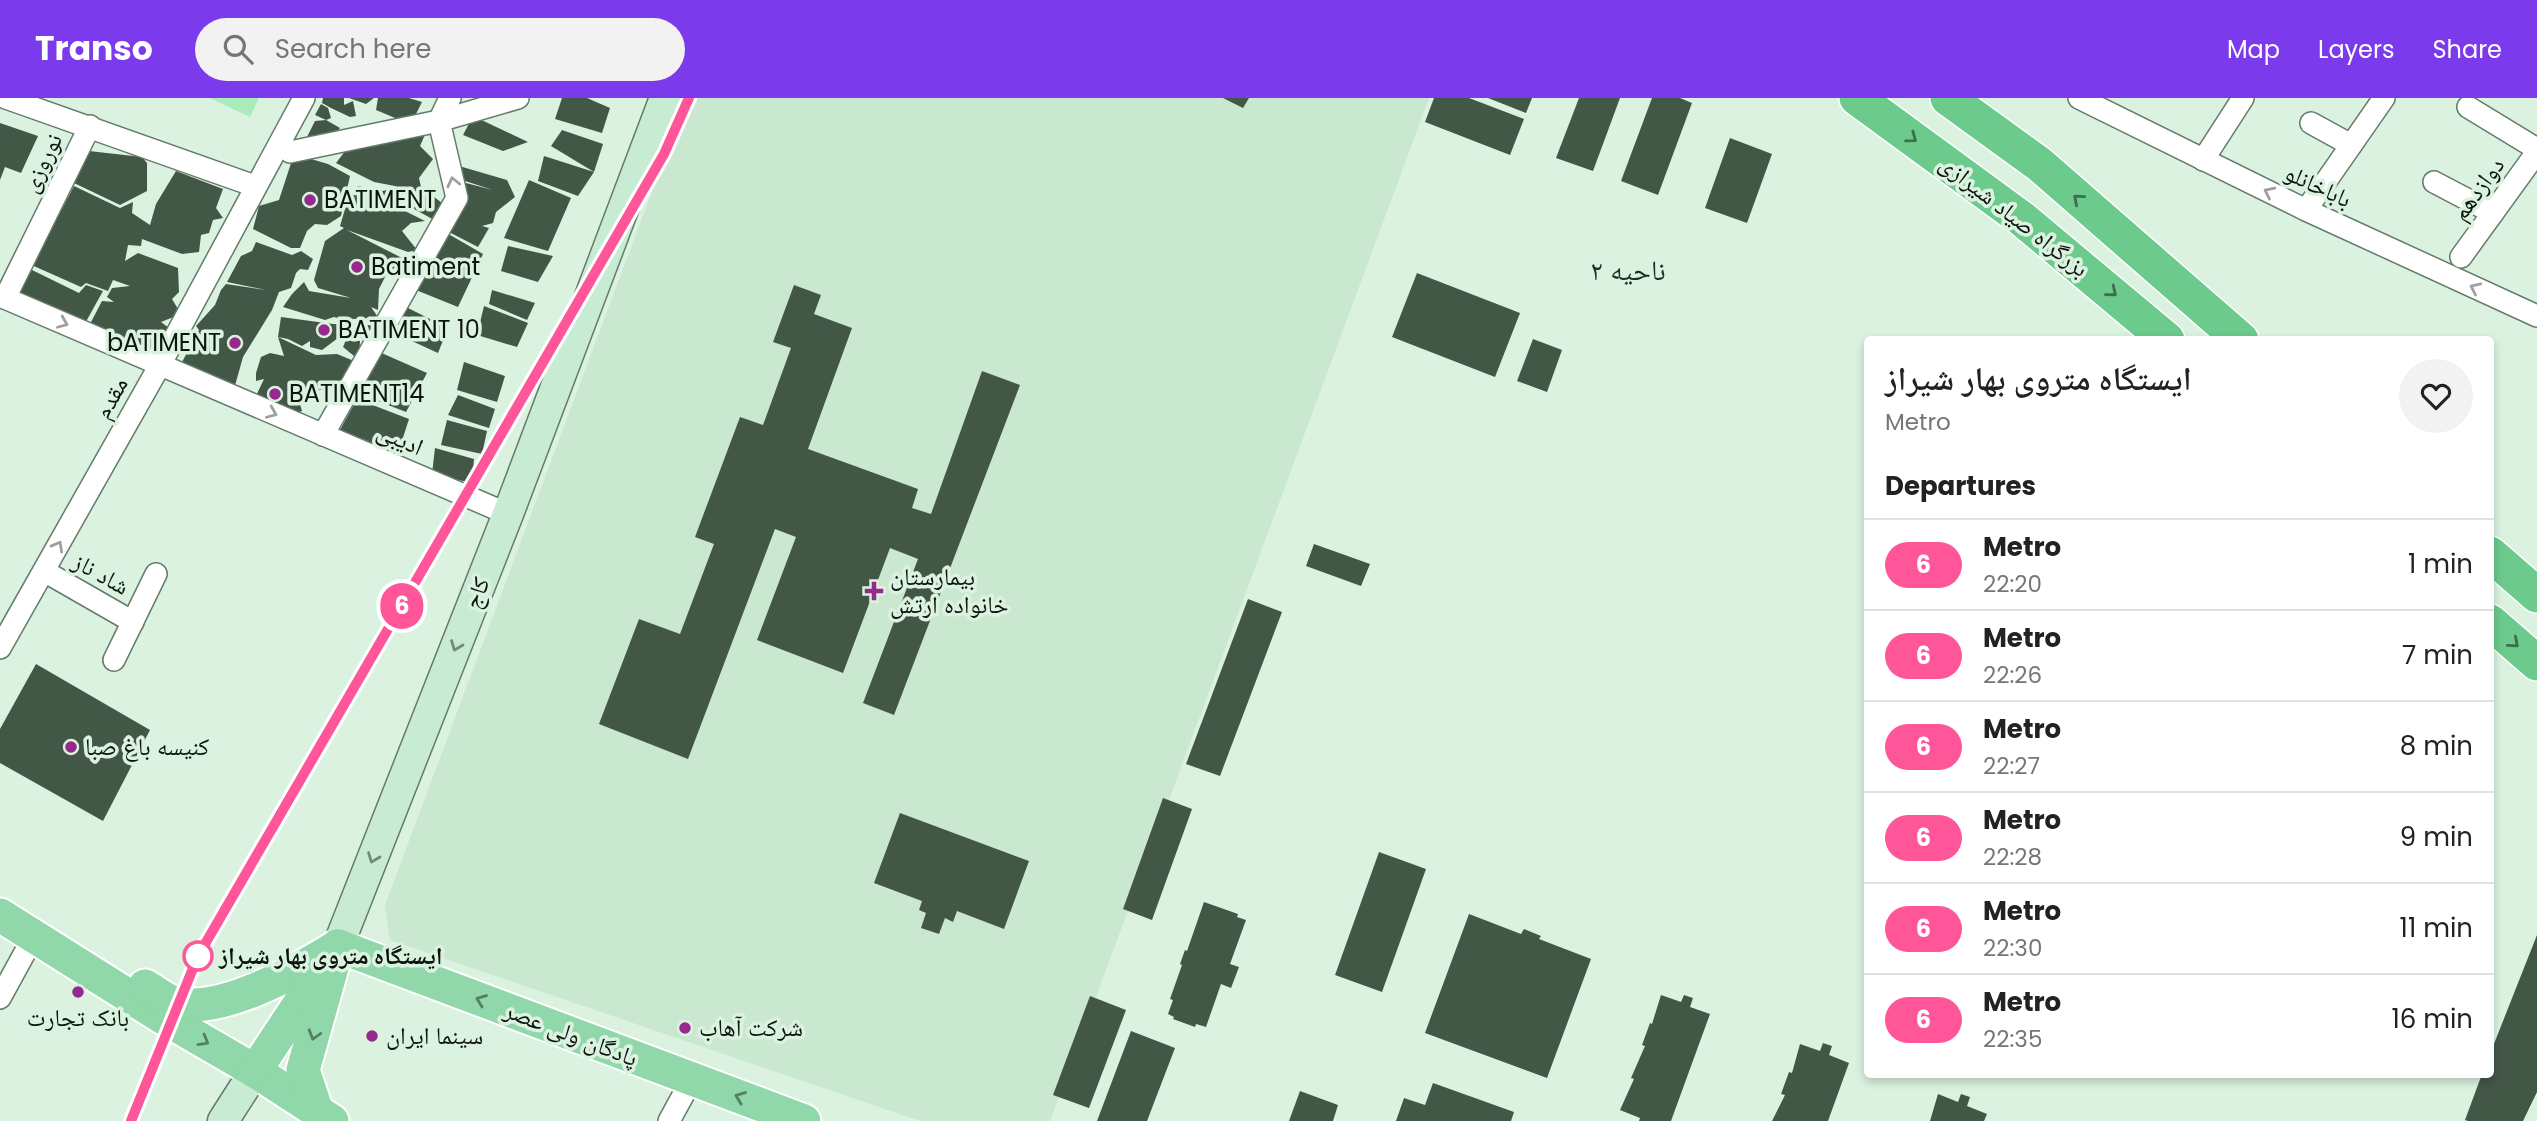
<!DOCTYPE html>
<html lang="en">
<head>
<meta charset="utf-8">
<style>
  :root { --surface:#fff; --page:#f2f2f2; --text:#222; --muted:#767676; --line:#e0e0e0; --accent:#7c3aed }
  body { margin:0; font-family:Poppins,"Noto Naskh Arabic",sans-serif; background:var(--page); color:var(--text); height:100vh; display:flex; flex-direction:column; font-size:26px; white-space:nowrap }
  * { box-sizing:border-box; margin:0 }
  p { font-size:23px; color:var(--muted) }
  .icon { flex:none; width:38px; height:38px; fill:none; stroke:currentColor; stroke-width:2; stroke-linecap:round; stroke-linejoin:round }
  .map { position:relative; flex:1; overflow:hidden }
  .panel { position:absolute; left:1864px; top:238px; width:630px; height:742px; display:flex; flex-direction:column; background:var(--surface); border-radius:7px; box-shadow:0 4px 10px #0003 }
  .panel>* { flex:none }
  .badge { padding:0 14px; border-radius:23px; font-size:24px; line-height:46px }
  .map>.badge { position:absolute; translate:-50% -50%; box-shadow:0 0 0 4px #fff }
  h2 { padding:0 21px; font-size:26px; line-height:63px }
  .round { display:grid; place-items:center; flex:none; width:74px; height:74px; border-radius:37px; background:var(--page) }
  .overview { display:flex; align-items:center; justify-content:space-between; height:119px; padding:0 21px }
  h1 { font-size:33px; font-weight:600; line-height:52px }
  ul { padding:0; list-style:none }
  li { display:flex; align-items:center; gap:21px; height:91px; padding:0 21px; border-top:2px solid var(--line) }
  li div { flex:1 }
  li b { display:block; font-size:26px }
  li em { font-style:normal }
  li .badge { min-width:77px; font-weight:700; text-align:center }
  header { display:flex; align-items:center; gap:42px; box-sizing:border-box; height:98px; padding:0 35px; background:var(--accent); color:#fff }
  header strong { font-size:33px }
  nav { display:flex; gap:38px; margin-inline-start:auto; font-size:24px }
  .search { width:490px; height:63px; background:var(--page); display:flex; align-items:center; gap:18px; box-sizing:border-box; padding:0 24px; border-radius:38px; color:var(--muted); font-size:26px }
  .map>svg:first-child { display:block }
  .built { fill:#c9e8cf }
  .green { fill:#aaebba }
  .building { fill:#435747 }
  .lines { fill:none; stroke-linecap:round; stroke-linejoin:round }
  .minor-casing { stroke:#657b6a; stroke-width:24 }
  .secondary-casing { stroke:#657b6a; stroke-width:33 }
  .primary-casing { stroke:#fff; stroke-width:37 }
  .trunk-casing { stroke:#fff; stroke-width:38 }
  .minor { stroke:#fff; stroke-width:21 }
  .secondary { stroke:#c8ebd4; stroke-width:30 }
  .primary { stroke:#90d7a9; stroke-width:33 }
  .trunk { stroke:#6bca8c; stroke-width:35 }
  .oneway { stroke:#3c6f4d }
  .oneway2 { stroke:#9ea19f }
  .oneway3 { stroke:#738a7b }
  .oneway4 { stroke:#557f63 }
  .line-casing { stroke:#fff; stroke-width:16 }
  .line { stroke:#f59; stroke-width:10 }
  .poi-dot { fill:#95298c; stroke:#daf2df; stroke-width:2.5 }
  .stop-dot { fill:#fff; stroke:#f59; stroke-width:3.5 }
  .labels { text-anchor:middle; stroke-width:7; stroke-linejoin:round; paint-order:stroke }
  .street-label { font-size:24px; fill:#0c140e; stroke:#daf2df }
  .poi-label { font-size:24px; fill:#0c140e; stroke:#daf2df; text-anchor:start }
  .stop-label { font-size:24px; font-weight:bold; fill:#0c140e; stroke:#daf2df; text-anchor:start }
  .quarter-label { font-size:28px; fill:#1d3022; stroke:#daf2df }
</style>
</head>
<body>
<header>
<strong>Transo</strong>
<div class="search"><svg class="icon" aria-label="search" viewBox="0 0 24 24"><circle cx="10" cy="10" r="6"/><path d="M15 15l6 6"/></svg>Search here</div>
<nav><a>Map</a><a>Layers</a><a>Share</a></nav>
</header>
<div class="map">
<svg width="2537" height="1023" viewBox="0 0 2537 1023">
  <rect width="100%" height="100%" fill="#daf2df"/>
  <polygon class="built" points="687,0 1429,0 1050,1023 920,1023 390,842 385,807"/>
  <polygon class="green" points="210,0 259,0 250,19"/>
  <g class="building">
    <polygon points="323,0 344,0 344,7 353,3 356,18 350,19 331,10 322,5"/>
    <polygon points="349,0 374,0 366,6"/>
    <polygon points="378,0 409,0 422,4 414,20 400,22 376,12"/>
    <polygon points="562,0 587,0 610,10 602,35 555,21"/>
    <polygon points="1223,0 1249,0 1243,10"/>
    <polygon points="1434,0 1469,0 1524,21 1510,57 1425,24"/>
    <polygon points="1488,0 1532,0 1526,15"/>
    <polygon points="1579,0 1620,0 1593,73 1556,60"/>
    <polygon points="1652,0 1680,0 1692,5 1658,97 1621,83"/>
    <polygon points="321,6 328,10 331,20 326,22 340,30 335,36 316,40 307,39 315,23 326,22 315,17"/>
    <polygon points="473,18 528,44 503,53 463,37"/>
    <polygon points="0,25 38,38 21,75 5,69 0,82"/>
    <polygon points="427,32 420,48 433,61 419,80 421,89 446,108 438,124 401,104 408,95 395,88 374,84 336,65 346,52"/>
    <polygon points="562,32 603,46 594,74 551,48"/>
    <polygon points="1730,40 1772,56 1747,125 1705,110"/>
    <polygon points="89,53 142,59 147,65 147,93 120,107 74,85"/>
    <polygon points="294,56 328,66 350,78 341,118 327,127 315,126 307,133 300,150 291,150 253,131 259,108 279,102"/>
    <polygon points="544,58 594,74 578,98 538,83"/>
    <polygon points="459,68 507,82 515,99 496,114 493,125 482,128 489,130 478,149 447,133 462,84 493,92 462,82"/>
    <polygon points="176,73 223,91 216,110 223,120 213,122 209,135 201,137 199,154 182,156 142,141 141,148 128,147 125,163 138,155 178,170 179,194 172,201 181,216 161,224 173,233 170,244 149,254 90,226 102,203 114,204 107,199 112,190 130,188 113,182 108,193 86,185 81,189 27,165 55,110 62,111 74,88 120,110 133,104 132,115 150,127 156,106"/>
    <polygon points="529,82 571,100 548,153 504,140"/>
    <polygon points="358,88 382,93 399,90 399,101 403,112 425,123 411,125 402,133 417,152 408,154 347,132 406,162 387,175 379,191 378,212 371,209 380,222 364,220 344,222 334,219 325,222 283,209 292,196 304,184 309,193 351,200 318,190 314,182 325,143 344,130 340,128 348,101"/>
    <polygon points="445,134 483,156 458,209 411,190"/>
    <polygon points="256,144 292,157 301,153 313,161 308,172 300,171 296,175 291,190 279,194 272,212 243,259 234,291 181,266 199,232 196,228 215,207 221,192 226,186 266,192 227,184 241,158 252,153"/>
    <polygon points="508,148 553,158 538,184 501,173"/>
    <polygon points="32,172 79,195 86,187 103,193 83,229 16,200"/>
    <polygon points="1417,175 1520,215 1495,279 1392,239"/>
    <polygon points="794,187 821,197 814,216 852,230 808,351 918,391 912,410 931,416 982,273 1020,287 894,617 863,605 918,461 890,450 843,575 757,542 796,439 775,431 688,661 599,626 639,521 680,536 714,446 695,439 740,319 763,327 791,250 773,244"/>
    <polygon points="492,192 535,205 527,222 489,206"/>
    <polygon points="484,208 528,225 517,249 477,237"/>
    <polygon points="406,209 448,230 438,255 390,233"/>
    <polygon points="281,219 333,226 371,227 368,240 342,237 322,252 310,249 310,243 302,248 288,241 278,239"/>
    <polygon points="278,239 316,257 337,256 354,263 348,281 327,291 290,294 299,303 302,313 292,317 255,300 264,281 256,283 256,275 261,259 270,255 284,258"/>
    <polygon points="1533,241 1562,252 1547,294 1517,283"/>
    <polygon points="346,242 360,243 359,262 343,249"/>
    <polygon points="377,253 427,275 406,314 355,294"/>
    <polygon points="464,264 505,278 497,304 457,292"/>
    <polygon points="458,297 495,311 489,330 448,317"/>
    <polygon points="357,301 409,321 398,355 340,332"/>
    <polygon points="447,322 487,333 482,356 441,347"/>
    <polygon points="435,350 474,361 472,385 432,376"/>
    <polygon points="1314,446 1370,466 1361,488 1306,468"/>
    <polygon points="1248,501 1282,514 1220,678 1186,666"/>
    <polygon points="36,566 150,632 103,723 0,665 0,631"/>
    <polygon points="1163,700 1192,711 1152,822 1123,811"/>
    <polygon points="900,715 1029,763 1004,831 957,813 953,824 945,820 939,836 921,830 926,815 919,812 922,803 874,785"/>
    <polygon points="1379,754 1426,771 1382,894 1335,877"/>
    <polygon points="1204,804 1238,816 1237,819 1246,822 1230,866 1239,869 1231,890 1221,886 1206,929 1196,926 1195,929 1173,921 1174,919 1168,916 1173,902 1170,901 1182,867 1180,866 1185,852 1187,853"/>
    <polygon points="1469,816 1521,836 1524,831 1541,838 1539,841 1591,861 1547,980 1425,935"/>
    <polygon points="2537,837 2537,994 2523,1023 2468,1023 2465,1022 2482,976 2490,976 2490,956"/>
    <polygon points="1661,897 1681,904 1684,897 1693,900 1690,909 1710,916 1671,1023 1639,1023 1640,1020 1620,1012 1634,981 1631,980 1645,948 1642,947 1650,925 1652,926"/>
    <polygon points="1090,898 1126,912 1089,1010 1053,997"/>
    <polygon points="1131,933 1175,950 1147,1023 1097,1023"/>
    <polygon points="1823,945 1832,948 1829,957 1849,965 1828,1023 1772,1023 1785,997 1781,996 1789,974 1792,975 1800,946 1820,953"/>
    <polygon points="1433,985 1514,1014 1511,1023 1396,1023 1404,1000 1425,1007"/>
    <polygon points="1300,993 1338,1007 1333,1023 1289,1023"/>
    <polygon points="1938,996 1958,1004 1961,996 1970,999 1967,1008 1987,1016 1984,1023 1930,1023"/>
  </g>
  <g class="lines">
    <g class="minor-casing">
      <g id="minor">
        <polyline points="6,0 255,88"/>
        <polyline points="2079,0 2306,112 2537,218"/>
        <polyline points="2468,9 2537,51"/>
        <polyline points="2311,25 2351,47"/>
        <polyline points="290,54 439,23 518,0"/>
        <polyline points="2203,62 2243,0"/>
        <polyline points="2434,84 2493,115"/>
        <polyline points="2306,112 2384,0"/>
        <polyline points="2461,159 2537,54"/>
        <polyline points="0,198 508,416"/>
        <polyline points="5,200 90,28"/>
        <polyline points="323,337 457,100 439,23 450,0"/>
        <polyline points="44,473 133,524"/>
        <polyline points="0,550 160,267 304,0"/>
        <polyline points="114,562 156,476"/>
        <polyline points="0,900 34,838"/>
        <polyline points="669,1023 692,981"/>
      </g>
    </g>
    <g class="secondary-casing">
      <g id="secondary">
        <polyline points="338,848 508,416 665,0"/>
        <polyline points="223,1023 255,973"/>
      </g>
    </g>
    <g class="primary-casing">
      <g id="primary">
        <polyline points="0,817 162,919 255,973 332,1023"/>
        <polyline points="338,848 804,1023"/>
        <path d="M145,888C154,893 163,901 173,904C218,919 301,871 338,848"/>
        <polyline points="255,973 323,870"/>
        <polyline points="317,1014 303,972 338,848"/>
      </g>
    </g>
    <g class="trunk-casing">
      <g id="trunk">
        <polyline points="1857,0 2021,120 2167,242"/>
        <polyline points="1948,0 2039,66 2241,242"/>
        <polyline points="2490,456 2537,497"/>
        <polyline points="2490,524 2537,565"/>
      </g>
    </g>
    <use href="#minor" class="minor"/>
    <use href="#secondary" class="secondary"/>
    <use href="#primary" class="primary"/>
    <use href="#trunk" class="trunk"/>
  </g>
  <defs><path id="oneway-chevron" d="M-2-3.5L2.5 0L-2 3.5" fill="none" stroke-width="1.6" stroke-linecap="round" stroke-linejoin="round" transform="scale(1.75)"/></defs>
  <g class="oneway">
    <use href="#oneway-chevron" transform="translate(1912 40) rotate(36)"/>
    <use href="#oneway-chevron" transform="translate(2078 101) rotate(-139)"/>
    <use href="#oneway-chevron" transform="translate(2112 194) rotate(39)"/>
    <use href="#oneway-chevron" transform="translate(2514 545) rotate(41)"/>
  </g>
  <g class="oneway2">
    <use href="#oneway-chevron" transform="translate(453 84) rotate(-103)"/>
    <use href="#oneway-chevron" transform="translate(2269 94) rotate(-154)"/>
    <use href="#oneway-chevron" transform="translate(2475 190) rotate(-155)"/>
    <use href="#oneway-chevron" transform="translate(63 225) rotate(23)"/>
    <use href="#oneway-chevron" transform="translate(272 315) rotate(23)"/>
    <use href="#oneway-chevron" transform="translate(58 448) rotate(-61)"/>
  </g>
  <g class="oneway3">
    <use href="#oneway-chevron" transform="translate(456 548) rotate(111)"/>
    <use href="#oneway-chevron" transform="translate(373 760) rotate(111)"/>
  </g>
  <g class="oneway4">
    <use href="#oneway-chevron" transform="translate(481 902) rotate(-159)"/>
    <use href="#oneway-chevron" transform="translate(314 937) rotate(107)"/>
    <use href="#oneway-chevron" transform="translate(204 943) rotate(30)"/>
    <use href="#oneway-chevron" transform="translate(740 999) rotate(-159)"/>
  </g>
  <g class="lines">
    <g class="line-casing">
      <polyline id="line" points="131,1023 198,858 664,56 689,0"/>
    </g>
    <use href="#line" class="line"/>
  </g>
  <g class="poi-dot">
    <circle cx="310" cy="102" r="7"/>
    <circle cx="357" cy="169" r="7"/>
    <circle cx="324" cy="232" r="7"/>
    <circle cx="235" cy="245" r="7"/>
    <circle cx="275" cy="296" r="7"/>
    <path d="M870.5 482.5h7v7h7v7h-7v7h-7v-7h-7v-7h7z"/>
    <circle cx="71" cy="649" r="7"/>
    <circle cx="78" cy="894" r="7"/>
    <circle cx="685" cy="930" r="7"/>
    <circle cx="372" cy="938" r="7"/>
  </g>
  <circle class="stop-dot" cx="198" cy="858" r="14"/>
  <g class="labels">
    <g class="street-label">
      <text transform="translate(42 65) rotate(-64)" y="8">نوروزی</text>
      <text transform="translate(2318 88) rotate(25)" y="8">باباخانلو</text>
      <text transform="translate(2478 91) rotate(-54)" y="8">دوازدهم</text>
      <text transform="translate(2014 118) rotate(38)" y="8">بزرگراه صیاد شیرازی</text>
      <text transform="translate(111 300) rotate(-61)" y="8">مقدم</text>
      <text transform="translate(400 341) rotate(23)" y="8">ادیبی</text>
      <text transform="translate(101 476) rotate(29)" y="8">شاد ناز</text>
      <text transform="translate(477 495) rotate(-69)" y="8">کاج</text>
      <text transform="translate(571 936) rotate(21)" y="8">پادگان ولی عصر</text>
    </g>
    <g class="poi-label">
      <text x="324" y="110">BATIMENT</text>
      <text x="371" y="177">Batiment</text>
      <text x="338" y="240">BATIMENT 10</text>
      <text x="221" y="253" text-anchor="end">bATIMENT</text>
      <text x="289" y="304">BATIMENT14</text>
      <text x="890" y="487">بیمارستان<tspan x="890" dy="28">خانواده ارتش</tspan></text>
      <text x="85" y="657">کنیسه باغ صبا</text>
      <text x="78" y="928" text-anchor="middle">بانک تجارت</text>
      <text x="699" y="938">شرکت آهاب</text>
      <text x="386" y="946">سینما ایران</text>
    </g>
    <g class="stop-label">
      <text x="219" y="866">ایستگاه متروی بهار شیراز</text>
    </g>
    <g class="quarter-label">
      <text x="1628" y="182">ناحیه ۲</text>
    </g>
  </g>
</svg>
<b class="badge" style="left:402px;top:508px;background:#f59;color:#fff">6</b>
<section class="panel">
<div class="overview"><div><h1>ایستگاه متروی بهار شیراز</h1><p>Metro</p></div><a class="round"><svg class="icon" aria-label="heart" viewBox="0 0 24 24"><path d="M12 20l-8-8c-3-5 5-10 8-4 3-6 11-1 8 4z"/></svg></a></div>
<h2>Departures</h2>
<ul>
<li><span class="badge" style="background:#f59;color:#fff">6</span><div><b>Metro</b><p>22:20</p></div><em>1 min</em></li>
<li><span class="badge" style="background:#f59;color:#fff">6</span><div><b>Metro</b><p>22:26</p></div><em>7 min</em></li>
<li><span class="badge" style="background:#f59;color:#fff">6</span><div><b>Metro</b><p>22:27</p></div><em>8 min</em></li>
<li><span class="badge" style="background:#f59;color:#fff">6</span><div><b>Metro</b><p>22:28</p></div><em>9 min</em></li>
<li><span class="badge" style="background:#f59;color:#fff">6</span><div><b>Metro</b><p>22:30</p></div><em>11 min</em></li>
<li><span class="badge" style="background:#f59;color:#fff">6</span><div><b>Metro</b><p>22:35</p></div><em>16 min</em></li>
</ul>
</section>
</div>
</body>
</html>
